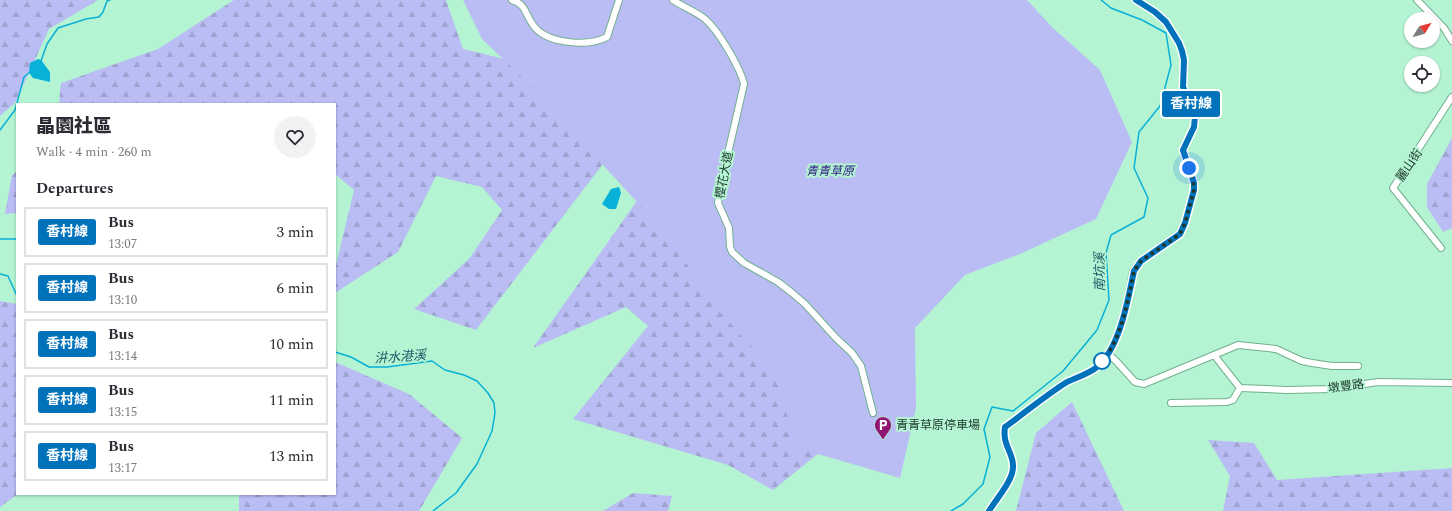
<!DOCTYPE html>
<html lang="en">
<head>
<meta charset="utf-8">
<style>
  :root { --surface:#fff; --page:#f2f2f3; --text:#2b2b33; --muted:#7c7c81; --line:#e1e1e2 }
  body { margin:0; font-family:Spectral,"Noto Sans TC",serif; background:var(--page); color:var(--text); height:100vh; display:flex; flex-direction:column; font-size:15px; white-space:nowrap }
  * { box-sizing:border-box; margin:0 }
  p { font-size:13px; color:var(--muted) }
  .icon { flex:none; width:22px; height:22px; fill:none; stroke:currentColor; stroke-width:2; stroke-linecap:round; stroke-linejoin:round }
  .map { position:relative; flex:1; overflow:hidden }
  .drawer { position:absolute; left:16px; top:103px; width:320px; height:392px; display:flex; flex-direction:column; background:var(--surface); border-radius:0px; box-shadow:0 1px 3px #0004 }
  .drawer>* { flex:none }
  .badge { padding:0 8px; border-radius:3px; font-size:14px; line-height:26px }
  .needle { width:26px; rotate:53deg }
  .tools { position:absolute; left:1404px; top:12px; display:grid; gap:8px }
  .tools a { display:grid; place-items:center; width:36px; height:36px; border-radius:50%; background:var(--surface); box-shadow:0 1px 3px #0004; font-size:20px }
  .you { position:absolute; width:20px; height:20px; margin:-10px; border:3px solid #fff; border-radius:50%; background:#1a73e8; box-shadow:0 0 0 6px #1a73e833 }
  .map>.badge { position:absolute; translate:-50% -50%; box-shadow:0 0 0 2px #fff }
  h2 { padding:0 20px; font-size:15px; line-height:36px }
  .round { display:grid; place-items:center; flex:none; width:42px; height:42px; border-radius:21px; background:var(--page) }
  .overview { display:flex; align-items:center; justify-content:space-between; height:68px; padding:0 20px }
  h1 { font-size:19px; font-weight:800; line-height:30px }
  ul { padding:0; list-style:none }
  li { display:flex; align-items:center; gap:12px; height:50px; margin:0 8px 6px; padding:0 12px; border:2px solid var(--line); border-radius:0px }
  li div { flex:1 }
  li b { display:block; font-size:15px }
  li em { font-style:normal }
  li .badge { min-width:44px; font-weight:700; text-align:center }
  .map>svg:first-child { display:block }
  .forest { fill:url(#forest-firs) }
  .park { fill:#b9bdf3 }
  .water { fill:#07b1d7 }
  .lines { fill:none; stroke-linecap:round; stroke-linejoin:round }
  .stream { stroke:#07b1d7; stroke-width:1.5 }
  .minor-casing { stroke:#71af8f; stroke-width:8 }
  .minor { stroke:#fff; stroke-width:6 }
  .line-casing { stroke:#fff; stroke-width:9 }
  .line { stroke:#0072bc; stroke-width:6 }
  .walk { stroke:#1c3629; stroke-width:4; stroke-dasharray:0 7.2 }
  .stop-dot { fill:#fff; stroke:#0072bc; stroke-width:2 }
  .labels { text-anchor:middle; stroke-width:4; stroke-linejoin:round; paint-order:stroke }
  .street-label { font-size:12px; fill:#1c3629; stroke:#b4f4d2 }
  .park-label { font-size:12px; font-style:italic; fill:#302185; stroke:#b4f4d2 }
  .poi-label { font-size:12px; fill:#1c3629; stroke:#b4f4d2; text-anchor:start }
  .water-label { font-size:13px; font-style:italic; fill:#1e5666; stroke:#b4f4d2 }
</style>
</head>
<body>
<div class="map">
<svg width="1452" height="511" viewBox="0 0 1452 511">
  <defs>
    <pattern id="forest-firs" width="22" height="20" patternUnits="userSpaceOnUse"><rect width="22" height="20" fill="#b9bdf3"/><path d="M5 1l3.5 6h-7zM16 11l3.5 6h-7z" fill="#9ea3d0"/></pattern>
  </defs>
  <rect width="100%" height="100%" fill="#b4f4d2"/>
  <g class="forest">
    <polygon points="0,0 98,0 49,29 15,103 0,116"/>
    <polygon points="234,0 446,0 463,49 583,78 653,9 717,78 693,203 756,329 790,364 834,441 773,490 728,465 573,419 648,326 626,307 533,348 668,157 632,126 476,330 414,309 469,259 502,210 482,187 436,176 398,252 335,293 335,269 354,190 335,174 335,104 59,104 61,83 158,49"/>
    <polygon points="1452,138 1452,228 1443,232 1427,207 1427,184"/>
    <polygon points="17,171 17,213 5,214 12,175"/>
    <polygon points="0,301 17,304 18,494 0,507"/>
    <polygon points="335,362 409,394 462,438 419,511 239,511 239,494 335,494"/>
    <polygon points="1072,402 1124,511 1016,511 1036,433"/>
    <polygon points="1208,440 1254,443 1277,480 1452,468 1452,511 1223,511 1230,476"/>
    <polygon points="633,493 672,496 668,511 603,511"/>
  </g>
  <polygon class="park" points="463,0 1027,0 1052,27 1100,70 1132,142 1096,219 1020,254 965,275 915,328 916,408 900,478 794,447 778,375 718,310 668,236 530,85 482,39"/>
  <g class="water">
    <polygon points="38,59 41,60 50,72 50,82 33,78 29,73 30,63"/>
    <polygon points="619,187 621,193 616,209 609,209 602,204 611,189"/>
  </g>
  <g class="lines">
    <g class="stream">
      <polyline points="41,61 47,44 58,28 86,19 99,17 103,12 107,1 110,0"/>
      <polyline points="0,130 15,110 24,77 30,72"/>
      <polyline points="0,239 17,239"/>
      <polyline points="0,274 8,276 17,296"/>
      <polyline points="335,352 351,357 369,367 387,367 432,361 445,370 464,375 477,381 488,393 494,403 495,413 492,431 477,464 456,493 433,511"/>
      <polyline points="951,511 963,504 983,484 990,457 984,429 992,407 1013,411 1063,371 1097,330 1109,300 1106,253 1111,235 1144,217 1148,198 1134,168 1139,132 1160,106 1171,65 1166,33 1142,20 1111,8 1101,0"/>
    </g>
    <g class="minor-casing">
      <g id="minor">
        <path d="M512,0C526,4 525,14 533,25C546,44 588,47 607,37L619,0"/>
        <path d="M673,0C683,7 695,11 705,19C718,30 740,67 744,84L720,188L718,203L729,228L730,247L732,252L744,263L778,282L791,292L805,304L836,338L852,353L861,366L873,413"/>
        <polyline points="1417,0 1444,28 1452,41"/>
        <polyline points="1441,248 1393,188 1452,97"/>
        <polyline points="1108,354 1116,361 1135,382 1144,384 1214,355 1240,388 1287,390 1331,389 1378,382 1452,383"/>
        <polyline points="1214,355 1238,345 1276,349 1302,361 1312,363 1332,366 1358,366"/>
        <polyline points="1171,403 1227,402 1233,400 1240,388"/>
        <path d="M989,511C996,499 1013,481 1013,467C1014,453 1002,445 1005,427C1026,412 1046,395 1067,382C1077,377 1089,374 1097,367C1120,347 1128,299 1133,271L1141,261L1180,233L1185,223L1194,190V183L1183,150L1194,127L1195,116L1193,108L1183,87L1184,60L1182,51L1179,43L1166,22L1155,12L1136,0"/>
      </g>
    </g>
    <use href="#minor" class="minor"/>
  </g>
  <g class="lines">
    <g class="line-casing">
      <path id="line" d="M989,511C996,499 1013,481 1013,467C1014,453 1002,446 1005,427C1026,412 1046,395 1067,382C1077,377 1089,374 1097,367C1120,348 1128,299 1134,271L1141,261L1180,234L1185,223L1194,190V183L1183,150L1194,127L1195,116L1193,108L1183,87L1184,60L1182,51L1179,43L1166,22L1155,12L1136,0"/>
    </g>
    <use href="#line" class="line"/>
    <path class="walk" d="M1102,361C1122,339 1128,299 1134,271L1141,261L1180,234L1185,223L1194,190L1193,179L1189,168"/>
  </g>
  <defs>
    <g id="parking-pin" transform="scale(0.9)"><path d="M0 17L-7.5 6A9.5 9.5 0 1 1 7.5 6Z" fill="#911673" stroke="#b4f4d2"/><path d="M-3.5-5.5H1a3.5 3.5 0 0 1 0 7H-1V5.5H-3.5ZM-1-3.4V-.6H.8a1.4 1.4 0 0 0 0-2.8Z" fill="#fff"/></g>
  </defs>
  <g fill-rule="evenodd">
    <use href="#parking-pin" x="883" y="425"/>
  </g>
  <circle class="stop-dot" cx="1102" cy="361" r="8"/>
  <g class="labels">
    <g class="street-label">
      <text transform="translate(1409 165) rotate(-56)" y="4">麗山街</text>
      <text transform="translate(724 175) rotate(-79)" y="4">櫻花大道</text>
      <text transform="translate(1346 386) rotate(-7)" y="4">墩豐路</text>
    </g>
    <g class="park-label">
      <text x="830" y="175">青青草原</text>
    </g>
    <g class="poi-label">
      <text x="896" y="429">青青草原停車場</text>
    </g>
    <g class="water-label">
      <text transform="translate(1099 272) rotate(-91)" y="5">南坑溪</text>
      <text transform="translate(400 356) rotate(-4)" y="5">汫水港溪</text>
    </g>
  </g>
</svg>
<div class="tools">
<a><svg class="needle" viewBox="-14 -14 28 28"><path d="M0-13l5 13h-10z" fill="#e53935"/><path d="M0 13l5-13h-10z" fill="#7c7c81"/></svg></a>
<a><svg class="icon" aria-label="locate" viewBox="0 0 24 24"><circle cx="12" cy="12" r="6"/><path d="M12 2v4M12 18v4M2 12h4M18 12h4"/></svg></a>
</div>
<div class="you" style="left:1189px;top:168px"></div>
<b class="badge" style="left:1191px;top:104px;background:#0072bc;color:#fff">香村線</b>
<section class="drawer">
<div class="overview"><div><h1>晶園社區</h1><p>Walk · 4 min · 260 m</p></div><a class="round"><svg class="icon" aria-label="heart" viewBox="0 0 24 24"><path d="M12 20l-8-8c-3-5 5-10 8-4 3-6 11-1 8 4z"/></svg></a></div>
<h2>Departures</h2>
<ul>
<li><span class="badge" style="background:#0072bc;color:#fff">香村線</span><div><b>Bus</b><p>13:07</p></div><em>3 min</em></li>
<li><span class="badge" style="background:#0072bc;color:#fff">香村線</span><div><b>Bus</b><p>13:10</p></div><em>6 min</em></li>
<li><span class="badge" style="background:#0072bc;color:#fff">香村線</span><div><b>Bus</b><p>13:14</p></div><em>10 min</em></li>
<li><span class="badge" style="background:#0072bc;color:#fff">香村線</span><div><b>Bus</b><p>13:15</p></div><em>11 min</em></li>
<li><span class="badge" style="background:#0072bc;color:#fff">香村線</span><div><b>Bus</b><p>13:17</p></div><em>13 min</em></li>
</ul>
</section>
</div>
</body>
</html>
